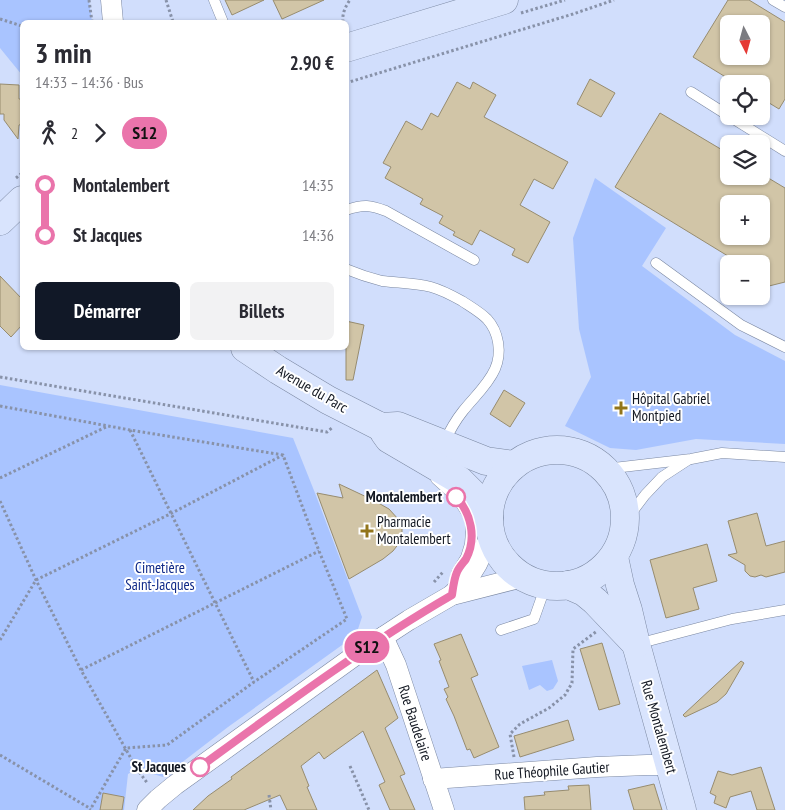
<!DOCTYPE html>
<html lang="fr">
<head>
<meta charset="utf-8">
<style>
  :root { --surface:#fff; --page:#f2f2f3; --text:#2b2b33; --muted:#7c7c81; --accent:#111827 }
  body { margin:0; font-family:"PT Sans Narrow",sans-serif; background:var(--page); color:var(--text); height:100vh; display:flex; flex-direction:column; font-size:19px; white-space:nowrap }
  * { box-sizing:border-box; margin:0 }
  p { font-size:16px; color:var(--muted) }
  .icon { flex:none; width:28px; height:28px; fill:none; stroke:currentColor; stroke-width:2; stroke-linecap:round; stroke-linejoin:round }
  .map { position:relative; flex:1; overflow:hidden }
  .panel { position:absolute; left:20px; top:20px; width:329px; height:330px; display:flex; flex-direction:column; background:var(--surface); border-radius:8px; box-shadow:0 1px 4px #0004 }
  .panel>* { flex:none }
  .badge { padding:0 10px; border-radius:16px; font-size:18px; line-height:32px }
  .needle { width:32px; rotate:174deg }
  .fabs { position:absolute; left:720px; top:15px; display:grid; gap:10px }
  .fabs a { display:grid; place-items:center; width:50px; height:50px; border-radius:8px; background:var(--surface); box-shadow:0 1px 4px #0004; font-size:25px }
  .map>.badge { position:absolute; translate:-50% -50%; box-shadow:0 0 0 2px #fff }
  .legs { display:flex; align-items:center; gap:8px; height:55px; padding:0 15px; font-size:16px }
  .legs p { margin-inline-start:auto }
  .headline { display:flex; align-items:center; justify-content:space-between; height:85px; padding:0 15px }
  h1 { font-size:28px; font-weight:700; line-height:38px }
  .primary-button { display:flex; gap:10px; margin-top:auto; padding:10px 15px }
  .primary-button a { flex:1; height:58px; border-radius:8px; background:var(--accent); color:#fff; font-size:20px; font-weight:700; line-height:58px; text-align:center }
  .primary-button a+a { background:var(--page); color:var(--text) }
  ul { padding:0 15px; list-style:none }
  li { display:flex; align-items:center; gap:18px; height:50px; font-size:19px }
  li i { display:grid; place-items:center; width:8px; height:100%; margin:0 6px; background:currentColor }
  li i::after { content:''; width:12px; height:12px; margin:-6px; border:4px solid; border-radius:50%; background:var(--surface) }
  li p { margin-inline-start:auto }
  li:first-child i { background:linear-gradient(#0000 50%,currentColor 0) }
  li:last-child i { background:linear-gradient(currentColor 50%,#0000 0) }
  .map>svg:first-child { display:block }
  .green { fill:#a9c4ff }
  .building { fill:#d1c5a7; stroke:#978c6f; fill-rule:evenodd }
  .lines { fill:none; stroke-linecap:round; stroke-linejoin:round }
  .lane-casing { stroke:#7b88a2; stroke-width:11 }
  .street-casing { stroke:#7b88a2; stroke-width:21 }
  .secondary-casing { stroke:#7b88a2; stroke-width:29 }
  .path { stroke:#8892a9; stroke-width:3; stroke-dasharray:2.5 2.5; stroke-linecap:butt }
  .lane { stroke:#fff; stroke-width:10 }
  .street { stroke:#fff; stroke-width:20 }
  .secondary { stroke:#d9e4fd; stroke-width:28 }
  .line-1-casing { stroke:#fff; stroke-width:11 }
  .line-1 { stroke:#ea74ab; stroke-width:8 }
  .poi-dot { fill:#92751b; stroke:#fff; stroke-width:2 }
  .stop-1-dot { fill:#fff; stroke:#ea74ab; stroke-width:2.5 }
  .labels { text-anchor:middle; stroke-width:4; stroke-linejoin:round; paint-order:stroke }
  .street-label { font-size:15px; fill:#131822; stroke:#fff }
  .poi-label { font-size:15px; fill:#131822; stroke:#fff; text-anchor:start }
  .stop-label { font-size:15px; font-weight:bold; fill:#131822; stroke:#fff; text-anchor:end }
  .park-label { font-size:15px; fill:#102a88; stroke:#fff }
</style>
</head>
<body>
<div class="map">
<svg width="785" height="810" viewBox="0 0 785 810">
  <rect width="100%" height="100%" fill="#d1defc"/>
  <g class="green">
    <polygon points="0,0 89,0 92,22 22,22 22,75 0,48"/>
    <polygon points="595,178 666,228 642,266 735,335 785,361 785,444 696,439 636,450 610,448 565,426 591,377 579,329 573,238"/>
    <polygon points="0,385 293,438 315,493 362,617 356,635 228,727 163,777 137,769 128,774 124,810 0,810"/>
    <polygon points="552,660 558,681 553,689 547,691 540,685 529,690 522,666"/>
  </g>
  <g class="building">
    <polygon points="225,0 264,0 232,15"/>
    <polygon points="273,0 324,0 282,19"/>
    <path d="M728,0H749L785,22V99L779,109L761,98V84H737L693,57ZM729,24H761V56H729Z"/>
    <polygon points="590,79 615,93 601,117 577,104"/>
    <polygon points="457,82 470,89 473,82 496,95 484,117 568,162 553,189 534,179 520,205 550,222 528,263 512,255 515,249 480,230 472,245 453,235 455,232 439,223 443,216 420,204 423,199 385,178 391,167 383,163 406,121 422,130 431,113 438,117"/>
    <polygon points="0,84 19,85 19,99 22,99 22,124 19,125 18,139 4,120 4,114 0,114"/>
    <path d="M660,113L729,154V176H765L785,188V282L769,286L768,284L764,283L761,272V264H741L615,187ZM729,204H761V236H729Z"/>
    <polygon points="0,276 22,299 22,325 11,337 0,326"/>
    <polygon points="346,321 364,325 353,380 346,380"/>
    <polygon points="504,390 525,403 510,427 490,414"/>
    <polygon points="339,484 373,500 389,509 399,520 402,529 402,536 400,542 393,551 383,559 349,579 317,493 343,498"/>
    <polygon points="757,513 766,546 785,541 785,572 766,577 761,575 755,577 750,576 745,571 745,565 728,555 737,553 728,521"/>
    <polygon points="707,544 717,581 693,588 699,609 666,618 650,560"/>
    <polygon points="461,634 478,675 471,678 499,747 474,758 470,749 467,750 454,716 446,699 448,697 444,689 449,687 439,661 441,660 434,644"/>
    <polygon points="602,643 620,704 599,710 580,649"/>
    <polygon points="741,661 744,663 726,694 717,702 685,717 683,715"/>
    <polygon points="377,670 398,718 385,728 405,774 400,776 415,810 390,810 379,785 385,782 363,731 324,759 319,752 301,766 309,786 307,787 317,810 287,810 280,795 244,810 193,810 208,796 232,779 231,777"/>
    <polygon points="568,720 574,740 520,757 514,736"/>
    <polygon points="761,767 775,810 757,810 751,791 730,797 726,808 714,803 716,796 710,793 718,771 732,775"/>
    <polygon points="654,784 662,810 634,810 628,790"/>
    <polygon points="589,785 591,810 525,810 524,797 545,795 544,792 569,790 568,786"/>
    <polygon points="103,793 124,797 122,810 100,810"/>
  </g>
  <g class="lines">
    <g class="lane-casing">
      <g id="lane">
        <polyline points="214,0 223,22"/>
        <polyline points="773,0 785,7"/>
        <polyline points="691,92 729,116"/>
        <polyline points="729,116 785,151"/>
        <path d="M346,210C364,204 370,205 386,211L474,260"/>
        <polyline points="656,263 741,325 785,347"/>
        <path d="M346,269C358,274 370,278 382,281C398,283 415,283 431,287C442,290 453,296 462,301C471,307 480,312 487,319C499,332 502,353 495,369C488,385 474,397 463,411C455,421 449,432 444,443"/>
        <polyline points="605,469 691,459 722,453 785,457"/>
        <polyline points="436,479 458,499 470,518 471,531 470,544 466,557 457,572 453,590"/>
        <polyline points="626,520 645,495 662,477 688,460"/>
        <polyline points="501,630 534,619 546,585"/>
        <polyline points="637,644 732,619 785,610"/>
      </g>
    </g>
    <g class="street-casing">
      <g id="street">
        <polyline points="111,0 113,22"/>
        <polyline points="452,595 469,577 477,564 491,534"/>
        <polyline points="383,637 396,665 444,810"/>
        <polyline points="433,779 597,767 647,765 670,765"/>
        <polyline points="147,810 158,799 175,785 360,652 409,620 452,595 523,577"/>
      </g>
    </g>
    <g class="secondary-casing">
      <g id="secondary">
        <polyline points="346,48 504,0"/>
        <polyline points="0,221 22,200"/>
        <polyline points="245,348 278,370 328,400 381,427 398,426 486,461 514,465"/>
        <polyline points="384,432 389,439 459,480 482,503 489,518"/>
        <circle cx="557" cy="518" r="68"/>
        <polyline points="614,557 620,585 628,610 636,644 682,810"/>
        <polyline points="568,585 584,592 595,601 636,644"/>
      </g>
    </g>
    <g class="path">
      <polyline points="89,0 92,22"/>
      <polyline points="166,0 173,22"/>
      <polyline points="521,13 565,0"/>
      <polyline points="0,19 22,26"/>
      <path d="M343,22C342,14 345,7 350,0"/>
      <polyline points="346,83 573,14 614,0"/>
      <polyline points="16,178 22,173"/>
      <polyline points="0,377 327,432 333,427"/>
      <polyline points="0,406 130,430 283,455 319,551 347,619 254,682 167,745 126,748 90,810"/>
      <polyline points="130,430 254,682"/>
      <polyline points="0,478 108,426"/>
      <polyline points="0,501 36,580 81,670 137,769 148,784"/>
      <polyline points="434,582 443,572"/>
      <polyline points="0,640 36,580 170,514 283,455"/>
      <polyline points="81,670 319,551"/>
      <polyline points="0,755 91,809"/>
      <polyline points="514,757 510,734 520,724 549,708 565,695 572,683 573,649 597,631"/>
      <polyline points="350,766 369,810"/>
      <polyline points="269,795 271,810"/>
    </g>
    <use href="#lane" class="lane"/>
    <use href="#street" class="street"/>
    <use href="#secondary" class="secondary"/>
  </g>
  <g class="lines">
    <g class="line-1-casing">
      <path id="line-1" d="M200,767C282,707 364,646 452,595C453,588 454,579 457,572C459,567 463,563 466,559C477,538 471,513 456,497"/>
    </g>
    <use href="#line-1" class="line-1"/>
  </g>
  <g class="poi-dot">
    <path d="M618.5 400.5h5v5h5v5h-5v5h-5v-5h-5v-5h5z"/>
    <path d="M364.5 523.5h5v5h5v5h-5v5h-5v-5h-5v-5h5z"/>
  </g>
  <g class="stop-1-dot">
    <circle cx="456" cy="497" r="9"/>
    <circle cx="200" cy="767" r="9"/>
  </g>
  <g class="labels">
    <g class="street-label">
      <text transform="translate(312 389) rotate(30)" y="5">Avenue du Parc</text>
      <text transform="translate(415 723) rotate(72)" y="5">Rue Baudelaire</text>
      <text transform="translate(659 727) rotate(74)" y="5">Rue Montalembert</text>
      <text transform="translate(552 771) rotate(-4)" y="5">Rue Théophile Gautier</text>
    </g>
    <g class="poi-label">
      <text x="632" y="404">Hôpital Gabriel<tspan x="632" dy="17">Montpied</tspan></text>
      <text x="377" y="527">Pharmacie<tspan x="377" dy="17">Montalembert</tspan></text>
    </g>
    <g class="stop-label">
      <text x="442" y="502">Montalembert</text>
      <text x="186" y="772">St Jacques</text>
    </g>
    <g class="park-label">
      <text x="160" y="573">Cimetière<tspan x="160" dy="17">Saint-Jacques</tspan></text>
    </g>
  </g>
</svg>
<div class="fabs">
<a><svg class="needle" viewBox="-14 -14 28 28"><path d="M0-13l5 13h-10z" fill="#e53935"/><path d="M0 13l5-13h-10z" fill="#7c7c81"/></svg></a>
<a><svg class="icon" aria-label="locate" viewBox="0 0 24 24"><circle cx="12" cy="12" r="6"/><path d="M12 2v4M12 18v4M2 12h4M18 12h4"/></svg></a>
<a><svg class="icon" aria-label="layers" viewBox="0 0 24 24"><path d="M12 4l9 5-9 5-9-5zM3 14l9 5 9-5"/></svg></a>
<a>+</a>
<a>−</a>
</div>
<b class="badge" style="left:367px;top:647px;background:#ea74ab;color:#111">S12</b>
<section class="panel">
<div class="headline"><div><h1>3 min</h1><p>14:33 – 14:36 · Bus</p></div><b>2.90 €</b></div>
<div class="legs"><svg class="icon" aria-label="walk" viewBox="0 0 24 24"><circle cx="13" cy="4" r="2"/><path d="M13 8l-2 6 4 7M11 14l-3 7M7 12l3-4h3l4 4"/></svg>2<svg class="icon" aria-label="forward" viewBox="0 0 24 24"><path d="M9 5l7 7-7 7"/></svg><b class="badge" style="background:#ea74ab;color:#111">S12</b></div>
<ul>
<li><i style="color:#ea74ab"></i><b>Montalembert</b><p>14:35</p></li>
<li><i style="color:#ea74ab"></i><b>St Jacques</b><p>14:36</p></li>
</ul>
<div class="primary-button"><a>Démarrer</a><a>Billets</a></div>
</section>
</div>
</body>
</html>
